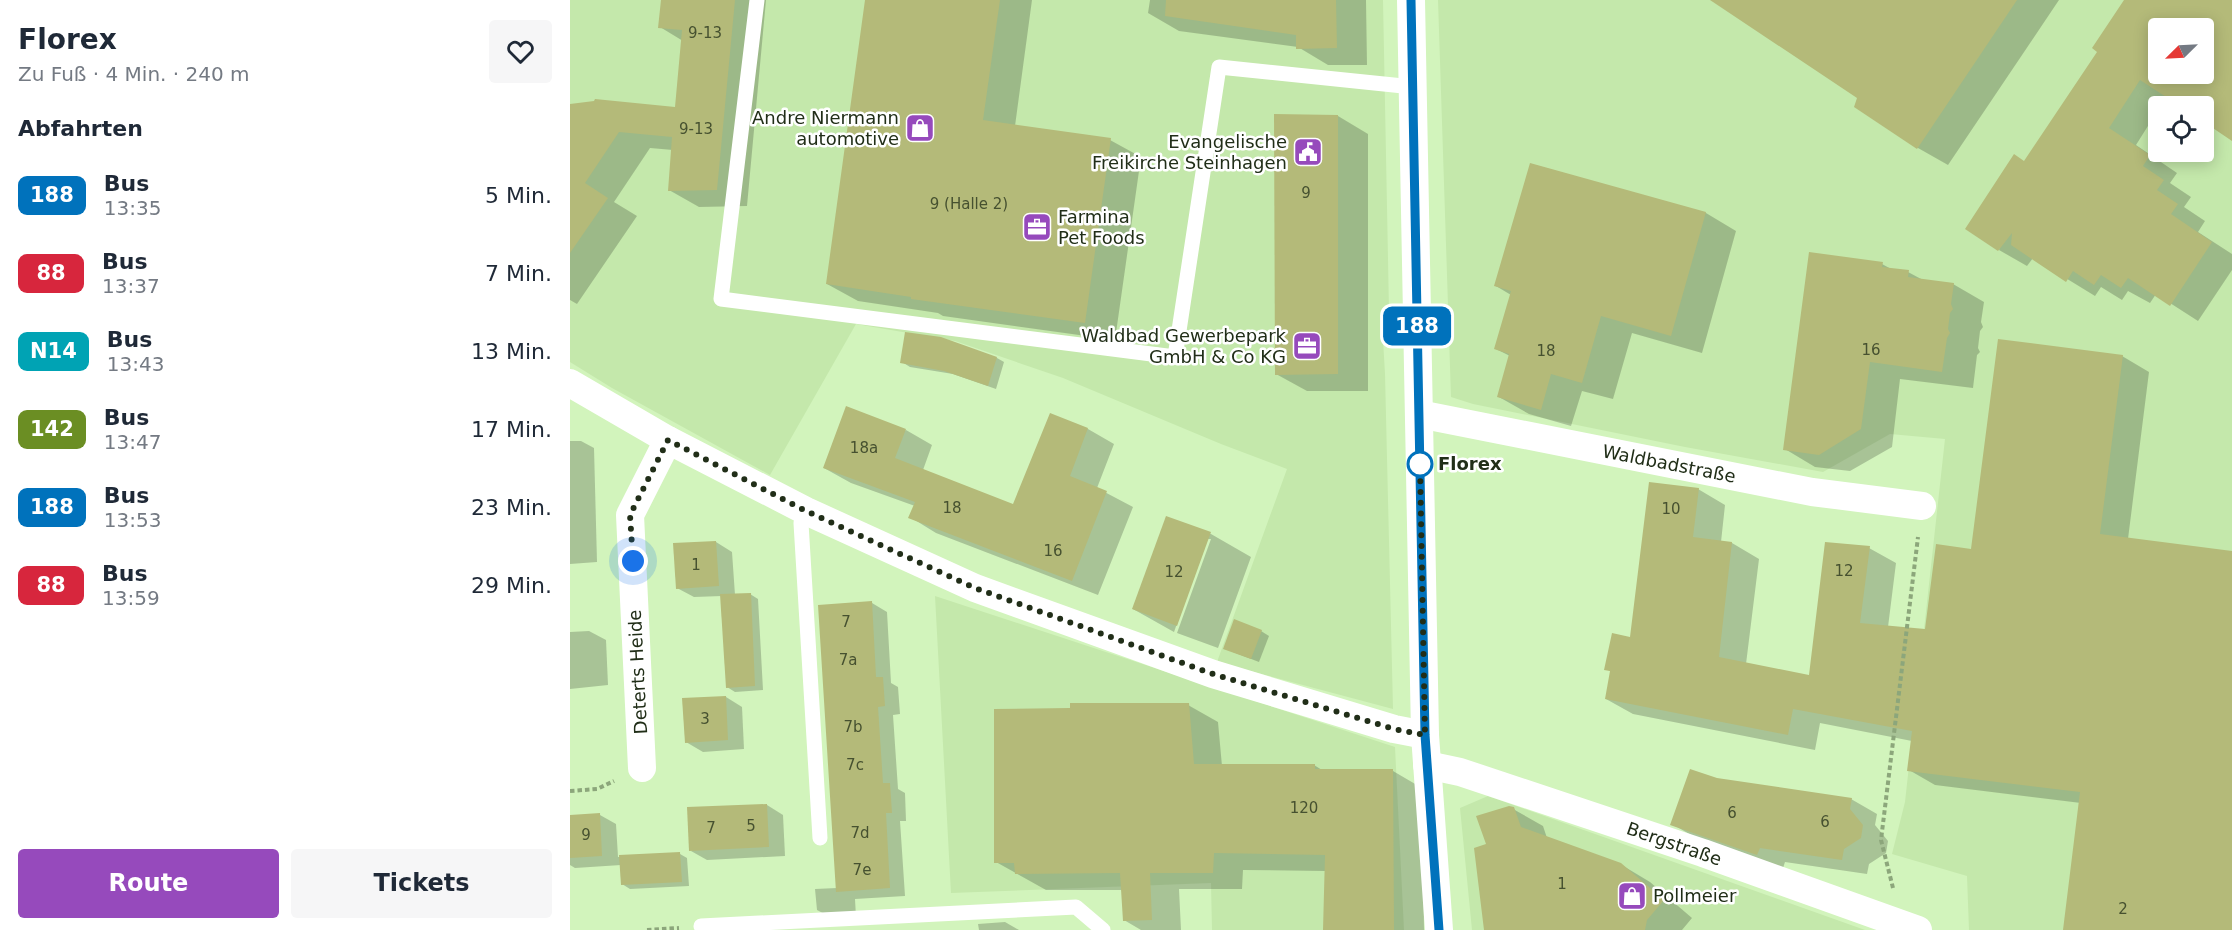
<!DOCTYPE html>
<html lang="de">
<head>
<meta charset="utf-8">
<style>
  :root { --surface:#fff; --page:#f6f6f7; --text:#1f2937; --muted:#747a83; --accent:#964abc }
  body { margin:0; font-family:"DejaVu Sans",sans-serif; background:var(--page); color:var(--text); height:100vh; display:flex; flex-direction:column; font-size:22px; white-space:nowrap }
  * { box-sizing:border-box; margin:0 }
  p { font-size:20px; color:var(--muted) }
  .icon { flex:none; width:33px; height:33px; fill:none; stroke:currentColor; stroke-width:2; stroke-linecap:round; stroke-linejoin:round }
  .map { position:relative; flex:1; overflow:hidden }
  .sheet { display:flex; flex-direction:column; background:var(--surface); width:570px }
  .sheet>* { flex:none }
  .badge { padding:0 12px; border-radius:9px; font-size:21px; line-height:39px }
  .needle { width:39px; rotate:246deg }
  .tools { position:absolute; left:1578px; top:18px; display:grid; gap:12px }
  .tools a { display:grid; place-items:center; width:66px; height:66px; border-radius:6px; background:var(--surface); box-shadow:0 3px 15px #0003; font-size:30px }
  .you { position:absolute; width:30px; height:30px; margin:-15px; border:4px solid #fff; border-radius:50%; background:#1a73e8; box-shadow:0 0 0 9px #1a73e833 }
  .map>.badge { position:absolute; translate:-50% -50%; box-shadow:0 0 0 3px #fff }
  h2 { padding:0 18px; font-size:22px; line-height:54px }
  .round { display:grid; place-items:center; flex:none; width:63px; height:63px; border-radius:6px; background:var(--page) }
  .summary { display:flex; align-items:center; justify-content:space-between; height:102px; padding:0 18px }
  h1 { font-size:28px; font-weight:800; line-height:45px }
  .cta { display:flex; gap:12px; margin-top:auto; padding:12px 18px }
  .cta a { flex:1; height:69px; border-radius:6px; background:var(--accent); color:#fff; font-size:24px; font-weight:800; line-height:69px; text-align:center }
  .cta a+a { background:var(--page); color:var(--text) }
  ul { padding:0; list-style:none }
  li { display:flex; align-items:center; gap:18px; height:78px; padding:0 18px }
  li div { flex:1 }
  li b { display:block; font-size:22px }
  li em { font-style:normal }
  li .badge { min-width:66px; font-weight:700; text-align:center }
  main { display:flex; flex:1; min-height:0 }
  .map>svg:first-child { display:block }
  .built { fill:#c4e8ab; fill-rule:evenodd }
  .shadow { fill:#0003; fill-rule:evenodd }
  .building { fill:#b4ba79; fill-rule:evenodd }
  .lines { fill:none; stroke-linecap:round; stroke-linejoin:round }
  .path { stroke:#8ca67b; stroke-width:4; stroke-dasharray:4.5 3; stroke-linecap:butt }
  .lane { stroke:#fff; stroke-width:15 }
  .street { stroke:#fff; stroke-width:28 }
  .line-casing { stroke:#fff; stroke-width:14 }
  .line { stroke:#0072bc; stroke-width:9 }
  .walk { stroke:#212e18; stroke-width:6; stroke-dasharray:0 10.8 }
  .stop-dot { fill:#fff; stroke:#0072bc; stroke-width:3 }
  .labels { text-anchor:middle; stroke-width:5; stroke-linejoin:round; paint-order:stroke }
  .number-label { font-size:15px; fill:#465130 }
  .poi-label { font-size:18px; fill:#212e18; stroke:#fff; text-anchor:end }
  .stop-label { font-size:18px; font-weight:bold; fill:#212e18; stroke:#fff; text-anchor:start }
  .street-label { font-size:18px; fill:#212e18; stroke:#fff }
</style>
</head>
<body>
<main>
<section class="sheet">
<div class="summary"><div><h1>Florex</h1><p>Zu Fuß · 4 Min. · 240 m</p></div><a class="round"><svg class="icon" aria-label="heart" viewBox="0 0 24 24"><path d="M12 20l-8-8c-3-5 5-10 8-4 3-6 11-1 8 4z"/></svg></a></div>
<h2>Abfahrten</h2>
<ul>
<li><span class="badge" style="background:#0072bc;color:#fff">188</span><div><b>Bus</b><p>13:35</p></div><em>5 Min.</em></li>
<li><span class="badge" style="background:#d7263d;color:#fff">88</span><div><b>Bus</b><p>13:37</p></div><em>7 Min.</em></li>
<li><span class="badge" style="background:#00a3b4;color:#fff">N14</span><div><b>Bus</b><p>13:43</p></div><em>13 Min.</em></li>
<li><span class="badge" style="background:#6b8e23;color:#fff">142</span><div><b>Bus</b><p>13:47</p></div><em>17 Min.</em></li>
<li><span class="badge" style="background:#0072bc;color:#fff">188</span><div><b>Bus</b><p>13:53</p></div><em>23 Min.</em></li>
<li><span class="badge" style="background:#d7263d;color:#fff">88</span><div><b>Bus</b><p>13:59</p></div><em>29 Min.</em></li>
</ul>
<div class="cta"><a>Route</a><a>Tickets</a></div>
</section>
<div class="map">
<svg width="1662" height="930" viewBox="0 0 1662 930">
  <rect width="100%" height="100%" fill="#d2f4bc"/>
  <g class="built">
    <polygon points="0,0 813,0 819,311 812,322 815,374 823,709 647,662 717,469 651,444 493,378 385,341 286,324 200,475 42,388 0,362"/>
    <path d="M868,0H1662V930H1399L1397,876L1322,854L1335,802L1375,439L1320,434L1253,472L1115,447L903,404L881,397ZM1588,28H1634V74H1588ZM1588,106H1634V152H1588Z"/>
    <polygon points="365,596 825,747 834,930 642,930 641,883 381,893"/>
    <polygon points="918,796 1295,930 902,930 890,808"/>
  </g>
  <g class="shadow">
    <polygon points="92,0 196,0 177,206 129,207 99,190 103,150 80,148 44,202 67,216 7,304 0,300 0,115 106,109 113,41 90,27"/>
    <polygon points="297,0 462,0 445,126 540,140 571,157 545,340 373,316 368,313 288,301 257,284"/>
    <polygon points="580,0 796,0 797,65 758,65 728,47 609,31 578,13"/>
    <polygon points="1143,0 1489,0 1378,165 1348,148 1289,97"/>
    <path d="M1555,0H1662V140L1634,121V106H1612L1597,96L1591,106H1588V110L1566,145L1607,173L1600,183L1621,197L1614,207L1635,221L1628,232L1662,254V270L1628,321L1586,294L1580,303L1558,291L1552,300L1531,287L1525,296L1463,258L1457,266L1429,250L1455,163L1530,51ZM1588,28H1634V74H1588Z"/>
    <polygon points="768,116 798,134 798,391 737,391 706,374"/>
    <polygon points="961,164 1136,213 1166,231 1132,353 1062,333 1043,399 1012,391 1001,426 959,414 929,397 940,356 926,349 941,295 926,286"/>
    <polygon points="1312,264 1323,270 1338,272 1353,280 1383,284 1414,302 1411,322 1413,327 1410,331 1408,348 1410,352 1407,355 1403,388 1330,379 1322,447 1280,471 1245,467 1215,449"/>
    <polygon points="1552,356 1579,372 1558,539 1662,553 1662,930 1494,930 1511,803 1365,785 1339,770 1342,741 1250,723 1245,750 1063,714 1036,699 1042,672 1036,669 1062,639 1128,489 1155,505 1151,542 1162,543 1189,559 1176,664 1240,677 1299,548 1326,563 1318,627 1356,631 1403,550"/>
    <polygon points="427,358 434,362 426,389 383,374 340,367 332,362"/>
    <polygon points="481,415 518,429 544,444 527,488 563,507 528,595 366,533 340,517 345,506 281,483 254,468 336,430 362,445 353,470 444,506"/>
    <polygon points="0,441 11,441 24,448 27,562 0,564"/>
    <polygon points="597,518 641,534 681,557 648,648 607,633 641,539 637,539 604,632 563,609"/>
    <polygon points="146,542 162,552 165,595 180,594 188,599 193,690 165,692 157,687 152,596 124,597 107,588"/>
    <polygon points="302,603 317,612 321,683 328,687 330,714 323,715 328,789 335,793 336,821 330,821 335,896 285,899 286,917 262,918 247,910 245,889 267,888"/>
    <polygon points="19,631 36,640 38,685 0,689 0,632"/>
    <polygon points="691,631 699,636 689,662 663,652"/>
    <polygon points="156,697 172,707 174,749 133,752 116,742"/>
    <polygon points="618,705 648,722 652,766 744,765 752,770 823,771 852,788 854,930 755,930 756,871 673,870 672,889 609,889 611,930 571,930 554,920 552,890 476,890 426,862"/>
    <polygon points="1146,780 1281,799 1307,814 1305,825 1318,841 1316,853 1299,864 1297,874 1215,862 1213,868 1128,839 1102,824"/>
    <polygon points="197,805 213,815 215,856 137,860 121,851"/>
    <polygon points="943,809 973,826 977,838 1050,864 1080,882 1122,918 1112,930 916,930 918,845"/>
    <polygon points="30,815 46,824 48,857 110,854 117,858 119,886 60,889 52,884 51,865 5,868 0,865 0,816"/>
    <polygon points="435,922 449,930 409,930 408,924"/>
  </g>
  <g class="building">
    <polygon points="91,0 165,0 147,190 98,191 102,137 49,132 15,183 38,198 0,253 0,104 24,101 25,99 105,107 112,30 88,28"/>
    <polygon points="295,0 430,0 413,120 541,138 515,323 341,299 341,297 256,284"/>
    <polygon points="596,0 766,0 767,48 726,49 726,35 595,16"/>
    <polygon points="1140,0 1447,0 1347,149 1284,107 1287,98"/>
    <path d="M1554,0H1662V141L1634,122V106H1610L1570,80L1539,128L1580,155L1573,166L1594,180L1587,190L1608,204L1601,214L1642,242L1600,306L1558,278L1551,288L1531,275L1524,285L1503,271L1496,282L1441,245L1442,233L1428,251L1395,229L1444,154L1454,161L1527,52L1522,48ZM1588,28H1634V74H1588Z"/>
    <polygon points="704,114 768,115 768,374 705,375"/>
    <polygon points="960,163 1136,212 1101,336 1031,316 1012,383 981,374 971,410 927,397 939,354 924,349 941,291 924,286"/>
    <polygon points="1239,252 1313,262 1312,267 1339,270 1338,277 1384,283 1381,304 1383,309 1380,313 1378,329 1380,333 1377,338 1372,372 1300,362 1291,429 1249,455 1213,450"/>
    <polygon points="335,332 371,337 427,357 418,386 374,371 330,363"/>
    <polygon points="1428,339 1553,355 1530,534 1662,551 1662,930 1493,930 1510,792 1337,771 1342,731 1223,709 1218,735 1035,699 1040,671 1034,670 1042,633 1060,637 1079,482 1129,488 1123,537 1162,542 1149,657 1239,675 1255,542 1300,546 1290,623 1355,629 1366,544 1401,549"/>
    <polygon points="276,406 336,429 325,458 443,504 480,413 518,428 500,476 537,491 502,581 338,518 345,502 253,468"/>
    <polygon points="596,516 641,532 607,626 562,609"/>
    <polygon points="146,541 149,586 106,589 103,543"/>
    <polygon points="181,593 185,686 156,688 150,594"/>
    <polygon points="302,601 306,677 313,677 315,706 308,707 313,783 320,783 322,813 316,813 320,888 266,892 248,605"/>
    <polygon points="664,619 692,630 681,659 653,649"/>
    <polygon points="156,696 158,740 115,743 112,698"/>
    <polygon points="500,703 619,703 624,764 745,764 745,769 823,769 824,930 753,930 755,855 644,853 643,873 580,873 582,920 553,921 550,873 445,874 444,863 424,863 424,709 500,708"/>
    <polygon points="1120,769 1147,778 1282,798 1280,809 1293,825 1291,838 1274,849 1272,860 1190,848 1187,855 1100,825"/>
    <polygon points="197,804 199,847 119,851 117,807"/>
    <polygon points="939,806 944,807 951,827 1051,863 1094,900 1077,920 1075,930 914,930 904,848 916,844 906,816"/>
    <polygon points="30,813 32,856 0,858 0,815"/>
    <polygon points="110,852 112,882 51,885 49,855"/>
  </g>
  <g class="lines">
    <g class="path">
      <polyline points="0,791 27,789 44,781"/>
      <polyline points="1323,888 1311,840 1348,537"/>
      <polyline points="77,930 109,928"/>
    </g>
    <g class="lane">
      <polyline points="187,0 151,299 605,357 649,67 843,87"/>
      <polyline points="236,511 231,523 250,838"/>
      <polyline points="131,926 506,907 533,930"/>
    </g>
    <g class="street">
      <polyline points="841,0 855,735 869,930"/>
      <polyline points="0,383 98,440 236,511 405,588 643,674 824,729 855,735"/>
      <polyline points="849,414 1242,492 1352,506"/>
      <polyline points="857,765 890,772 1133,853 1348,930"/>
      <polyline points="72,768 60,515 98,440"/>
    </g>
  </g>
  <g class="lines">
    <g class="line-casing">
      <polyline id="line" points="841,0 855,735 869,930"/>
    </g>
    <use href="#line" class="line"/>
    <polyline class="walk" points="63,561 60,515 98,440 236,511 405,588 643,674 824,729 855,735 850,464"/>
  </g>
  <defs>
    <g id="shop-square" transform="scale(1.5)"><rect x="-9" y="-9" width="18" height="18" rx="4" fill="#964abc" stroke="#fff"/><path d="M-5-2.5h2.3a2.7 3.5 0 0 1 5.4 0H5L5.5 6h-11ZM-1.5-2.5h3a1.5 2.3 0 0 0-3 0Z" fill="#fff"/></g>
    <g id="civic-square" transform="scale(1.5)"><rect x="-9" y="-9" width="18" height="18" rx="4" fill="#964abc" stroke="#fff"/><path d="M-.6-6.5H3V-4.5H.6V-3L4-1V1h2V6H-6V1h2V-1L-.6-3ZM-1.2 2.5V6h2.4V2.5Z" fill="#fff"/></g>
    <g id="office-square" transform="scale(1.5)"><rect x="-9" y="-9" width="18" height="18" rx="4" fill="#964abc" stroke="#fff"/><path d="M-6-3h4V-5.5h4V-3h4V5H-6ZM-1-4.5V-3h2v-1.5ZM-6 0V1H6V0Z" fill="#fff"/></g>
  </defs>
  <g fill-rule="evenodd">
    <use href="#shop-square" x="350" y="128"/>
    <use href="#civic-square" x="738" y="152"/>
    <use href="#office-square" x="467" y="227"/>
    <use href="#office-square" x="737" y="346"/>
    <use href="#shop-square" x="1062" y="896"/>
  </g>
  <circle class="stop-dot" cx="850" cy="464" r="12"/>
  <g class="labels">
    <g class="number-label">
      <text x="135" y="38">9-13</text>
      <text x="126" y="134">9-13</text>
      <text x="736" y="198">9</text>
      <text x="399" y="209">9 (Halle 2)</text>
      <text x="1301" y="355">16</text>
      <text x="976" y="356">18</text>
      <text x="294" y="453">18a</text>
      <text x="382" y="513">18</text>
      <text x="1101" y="514">10</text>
      <text x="483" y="556">16</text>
      <text x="126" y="570">1</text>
      <text x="1274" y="576">12</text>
      <text x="604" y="577">12</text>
      <text x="276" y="627">7</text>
      <text x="278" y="665">7a</text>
      <text x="135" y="724">3</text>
      <text x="283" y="732">7b</text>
      <text x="285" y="770">7c</text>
      <text x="734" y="813">120</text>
      <text x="1162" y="818">6</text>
      <text x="1255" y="827">6</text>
      <text x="181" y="831">5</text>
      <text x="141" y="833">7</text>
      <text x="290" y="838">7d</text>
      <text x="16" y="840">9</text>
      <text x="292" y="875">7e</text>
      <text x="992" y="889">1</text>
      <text x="1553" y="914">2</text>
    </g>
    <g class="poi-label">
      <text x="329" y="124">Andre Niermann<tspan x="329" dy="21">automotive</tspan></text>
      <text x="717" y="148">Evangelische<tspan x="717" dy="21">Freikirche Steinhagen</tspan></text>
      <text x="488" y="223" text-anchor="start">Farmina<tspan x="488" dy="21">Pet Foods</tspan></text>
      <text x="716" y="342">Waldbad Gewerbepark<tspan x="716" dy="21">GmbH &amp; Co KG</tspan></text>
      <text x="1083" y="902" text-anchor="start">Pollmeier</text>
    </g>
    <g class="stop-label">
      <text x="868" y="470">Florex</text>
    </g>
    <g class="street-label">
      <text transform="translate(1099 464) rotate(11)" y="6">Waldbadstraße</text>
      <text transform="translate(68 672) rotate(-93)" y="6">Deterts Heide</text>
      <text transform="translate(1104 844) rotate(19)" y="6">Bergstraße</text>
    </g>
  </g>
</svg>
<div class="tools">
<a><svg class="needle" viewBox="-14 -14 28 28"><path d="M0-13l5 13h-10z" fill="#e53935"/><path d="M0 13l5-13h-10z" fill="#747a83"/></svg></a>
<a><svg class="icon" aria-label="locate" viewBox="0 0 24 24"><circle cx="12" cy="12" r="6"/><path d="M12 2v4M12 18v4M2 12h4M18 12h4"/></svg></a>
</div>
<div class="you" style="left:63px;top:561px"></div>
<b class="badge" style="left:847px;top:326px;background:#0072bc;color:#fff">188</b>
</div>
</main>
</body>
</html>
